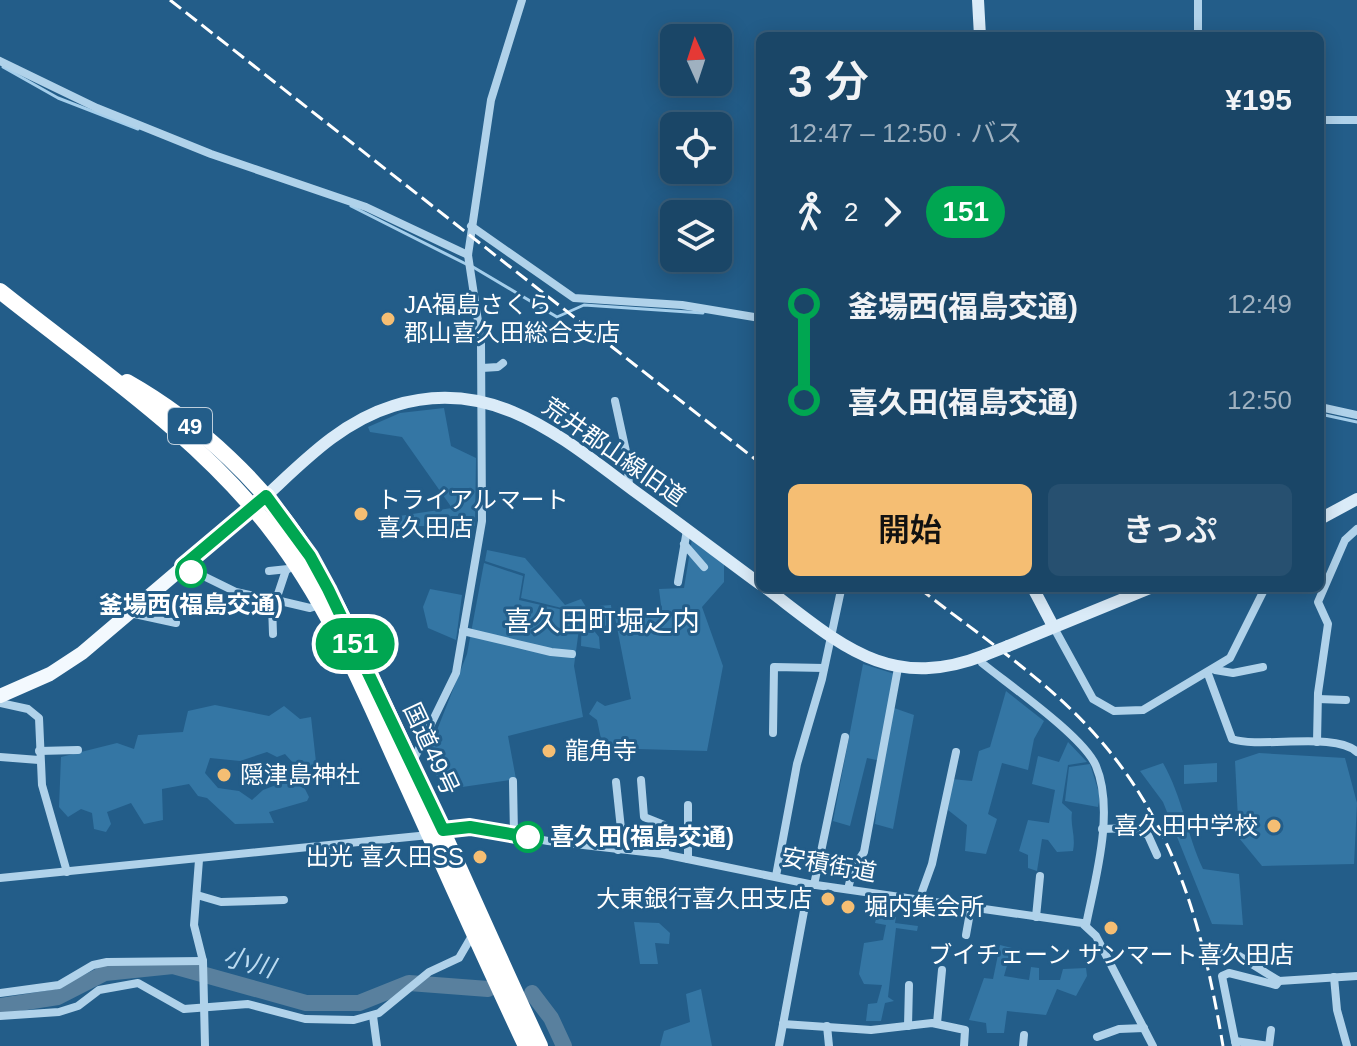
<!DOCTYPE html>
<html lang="ja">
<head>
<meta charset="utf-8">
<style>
  :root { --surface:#1a4667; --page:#275070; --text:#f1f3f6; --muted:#9fb1c0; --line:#385e7b; --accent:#f5be73 }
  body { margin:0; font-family:Helvetica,"Noto Sans JP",sans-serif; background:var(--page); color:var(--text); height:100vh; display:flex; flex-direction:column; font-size:30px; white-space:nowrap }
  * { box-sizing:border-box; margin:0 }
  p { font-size:26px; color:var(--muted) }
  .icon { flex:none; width:44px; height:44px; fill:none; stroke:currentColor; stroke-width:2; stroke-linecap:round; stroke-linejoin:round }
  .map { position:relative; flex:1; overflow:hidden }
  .sheet { position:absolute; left:756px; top:32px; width:568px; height:560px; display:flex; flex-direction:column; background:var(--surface); border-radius:12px; box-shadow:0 4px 20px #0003,0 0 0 2px var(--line) }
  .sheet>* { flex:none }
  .badge { padding:0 16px; border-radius:26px; font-size:28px; line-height:52px }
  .needle { width:52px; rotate:357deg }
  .buttons { position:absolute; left:660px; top:24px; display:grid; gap:16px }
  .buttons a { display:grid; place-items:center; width:72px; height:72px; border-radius:12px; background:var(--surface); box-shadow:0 4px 20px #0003,0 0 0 2px var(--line); font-size:40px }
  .map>.badge { position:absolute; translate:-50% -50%; box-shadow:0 0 0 4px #fff }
  .legs { display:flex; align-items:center; gap:12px; height:88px; padding:0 32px; font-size:26px }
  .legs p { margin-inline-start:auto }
  .summary { display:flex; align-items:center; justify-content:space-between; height:136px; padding:0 32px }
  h1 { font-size:44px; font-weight:600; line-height:60px }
  .button { display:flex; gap:16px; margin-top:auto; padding:16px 32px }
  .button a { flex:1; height:92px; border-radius:12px; background:var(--accent); color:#111; font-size:32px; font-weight:600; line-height:92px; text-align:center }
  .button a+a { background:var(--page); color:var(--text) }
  ul { padding:0 32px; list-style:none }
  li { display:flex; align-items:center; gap:28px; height:96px; font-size:30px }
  li i { display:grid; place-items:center; width:12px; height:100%; margin:0 10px; background:currentColor }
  li i::after { content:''; width:20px; height:20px; margin:-10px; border:6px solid; border-radius:50%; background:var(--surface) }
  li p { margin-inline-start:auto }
  li:first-child i { background:linear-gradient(#0000 50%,currentColor 0) }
  li:last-child i { background:linear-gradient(currentColor 50%,#0000 0) }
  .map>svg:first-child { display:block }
  .green { fill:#3476a4 }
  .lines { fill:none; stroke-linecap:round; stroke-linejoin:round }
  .stream { stroke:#a4ceeb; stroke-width:3 }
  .river { stroke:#59809e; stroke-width:16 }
  .street { stroke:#b0d2ea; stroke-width:8 }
  .secondary { stroke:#daebf8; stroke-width:12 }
  .primary { stroke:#f3f9fe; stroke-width:14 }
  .highway { stroke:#fff; stroke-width:16 }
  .rail { stroke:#fff; stroke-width:3; stroke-dasharray:14 6; stroke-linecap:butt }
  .secondary-bridge { stroke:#daebf8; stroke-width:12 }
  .line-1-casing { stroke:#fff; stroke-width:18 }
  .line-1 { stroke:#00a651; stroke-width:12 }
  .poi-dot { fill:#f5be73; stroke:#235d89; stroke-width:3 }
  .stop-1-dot { fill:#fff; stroke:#00a651; stroke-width:4 }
  .labels { text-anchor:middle; stroke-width:6; stroke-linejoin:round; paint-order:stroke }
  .shield { fill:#235d89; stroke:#bdcedc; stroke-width:2 }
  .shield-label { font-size:22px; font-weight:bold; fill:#fff }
  .poi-label { font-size:24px; fill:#fff; stroke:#235d89; text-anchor:start }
  .street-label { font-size:24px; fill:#fff; stroke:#235d89 }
  .stop-label { font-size:24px; font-weight:bold; fill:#fff; stroke:#235d89 }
  .water-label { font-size:26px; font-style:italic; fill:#bbdbf1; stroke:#235d89 }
  .quarter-label { font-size:28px; fill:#fff; stroke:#235d89 }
</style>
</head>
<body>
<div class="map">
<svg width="1357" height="1046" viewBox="0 0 1357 1046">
  <rect width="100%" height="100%" fill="#235d89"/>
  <g class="green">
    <polygon points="444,408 451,446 476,458 475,526 396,526 399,516 452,508 402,437 370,432 368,427 400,413"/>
    <polygon points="692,539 724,563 724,582 702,607 723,666 707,751 603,748 597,720 589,714 597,701 605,706 631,699 614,612 627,608 644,618 661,605 659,589 684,588"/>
    <polygon points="487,550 525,558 565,605 581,599 586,607 611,605 613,625 591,627 599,637 600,649 581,646 582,613 521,598 525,574 485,561"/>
    <polygon points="484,563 523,576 519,600 581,614 574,666 583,717 508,736 516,779 442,790 428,753 467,654"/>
    <polygon points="430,589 462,595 456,640 428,628 423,607"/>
    <polygon points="863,664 895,674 894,708 914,715 893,829 875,824 881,761 867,758 850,826 833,821"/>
    <polygon points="1006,691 1044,721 1034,739 1028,770 1002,763 988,814 997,819 986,854 965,851 967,825 948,810 952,779 972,781 979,751 990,747"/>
    <polygon points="215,705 269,716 284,706 300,719 311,717 317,771 304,775 285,754 277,757 267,752 240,761 210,758 205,773 218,788 239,791 252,800 263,790 289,780 305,789 309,797 307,801 269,812 274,823 235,824 207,798 198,796 189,784 162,789 163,820 144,824 131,803 107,812 111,824 106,832 94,829 92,813 81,809 68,817 59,807 61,757 117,743 134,749 138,735 183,732 188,711"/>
    <path d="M1068,742L1087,762L1068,765L1062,803L1072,812C1070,826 1076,836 1073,851L1057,852L1048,840L1042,839L1037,871L1028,868V855L1019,851L1028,820L1049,823L1055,790L1032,784L1038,756L1059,762Z"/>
    <polygon points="1259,753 1345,758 1357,803 1354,864 1262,866 1239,838 1235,761"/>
    <path d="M1163,763C1182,796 1187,835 1203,869L1239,874L1243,925L1212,924L1163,802L1140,771Z"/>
    <polygon points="1217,763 1217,782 1184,784 1184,765"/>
    <polygon points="1090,764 1100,796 1098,807 1065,801 1069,767"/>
    <polygon points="896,917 895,923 918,926 917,931 896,928 888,997 894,1001 885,1003 881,1021 866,1021 868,1004 877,1003 882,985 864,984 859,974 864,943 883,940 886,925 875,923 876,919"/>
    <polygon points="634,922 659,923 670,933 669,944 655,943 658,964 640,964"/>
    <polygon points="1000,945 1012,948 1004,976 1029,980 1031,967 1039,968 1039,980 1060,980 1063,969 1086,968 1087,976 1076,996 1057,989 1046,1015 1007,1011 1004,1033 987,1033 986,1023 969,1020 984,978 993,979"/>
    <polygon points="701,989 712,1046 660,1046 664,1031 690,1022 686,994"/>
  </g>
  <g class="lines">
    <g class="stream">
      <polyline points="3,67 58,98 138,129"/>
      <polyline points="351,206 466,264"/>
      <polyline points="473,267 557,317 584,305 703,313"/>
      <polyline points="1320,414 1357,422"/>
    </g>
    <g class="river">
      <polyline points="532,993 551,1018 564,1046"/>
      <polyline points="0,1006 58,997 105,973 173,966 306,1003 359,1003 409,983 488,989"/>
    </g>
    <g class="street">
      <polyline points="1198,36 1198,0"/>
      <polyline points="0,61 97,108 211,154 366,207 468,255"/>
      <polyline points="1320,120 1357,120"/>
      <polyline points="471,226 574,298 682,305 760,318"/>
      <polyline points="482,368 498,367 503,363"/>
      <polyline points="615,401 627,456 629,486"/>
      <polyline points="1320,407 1357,415"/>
      <polyline points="684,544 704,567"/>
      <polyline points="183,566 236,592 268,599 272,605 273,634"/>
      <polyline points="269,571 288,569"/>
      <polyline points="678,582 687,530"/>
      <polyline points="276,600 286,570"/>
      <polyline points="271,603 276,600 310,608 320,605"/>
      <polyline points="130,613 176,623"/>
      <polyline points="1053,626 1093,699 1114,711 1143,710 1230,658 1265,588"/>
      <polyline points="463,631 551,652 572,654"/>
      <path d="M979,657L982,663C1009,685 1084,737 1096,766C1115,811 1095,880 1086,925"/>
      <polyline points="1215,670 1233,673 1263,667"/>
      <path d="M1208,674L1232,739C1260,749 1335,731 1357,752"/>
      <polyline points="1318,699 1346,700"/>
      <polyline points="0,703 28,709 39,718 42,785 67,872"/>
      <polyline points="773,733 774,667 824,668"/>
      <polyline points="1317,742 1318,693 1328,624 1318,602 1345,540 1357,529"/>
      <polyline points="39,751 78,750"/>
      <polyline points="0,757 39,760"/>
      <polyline points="412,763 456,673 482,521 481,341 468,255 491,100 522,0"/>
      <polyline points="641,780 644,817 664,825 665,854"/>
      <polyline points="513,781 514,835"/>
      <polyline points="616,782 621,829 618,850"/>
      <polyline points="1102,829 1130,828 1148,835 1157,855"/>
      <polyline points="441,830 470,827 548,841 663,854 809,884 1082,923 1096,936 1153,1046"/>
      <polyline points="688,859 688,805"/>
      <polyline points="199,860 194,925 203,961 205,1046"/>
      <polyline points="776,876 797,764 822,679 841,590"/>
      <polyline points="0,878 429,835"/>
      <polyline points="814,885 845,737"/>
      <polyline points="848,889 853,869 864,852 898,668"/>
      <polyline points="197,895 221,902 284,900"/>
      <polyline points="919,900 932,864 956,752"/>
      <polyline points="1036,917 1040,876"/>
      <polyline points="966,935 971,907"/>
      <polyline points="1210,952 1239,956 1279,981 1357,976"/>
      <polyline points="1334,977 1337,1010 1347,1046"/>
      <polyline points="0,993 59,985 93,965 107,962 203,961"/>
      <polyline points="0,1016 59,1012 78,1006 99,990 138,983 184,1009 248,1004 305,1019 354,1020 379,1013 429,972 459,958 473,934"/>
      <polyline points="373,1016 377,1046"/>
      <polyline points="937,1023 942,970"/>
      <polyline points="783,1024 871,1030 932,1023 965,1030 964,1046"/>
      <polyline points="827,1026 829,1046"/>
      <polyline points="908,1026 909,985"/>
      <polyline points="1097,1037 1119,1029 1144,1028"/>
      <polyline points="1235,1041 1269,1046"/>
      <polyline points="779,1046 809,884"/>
      <polyline points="1023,1046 1024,1035"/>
      <polyline points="1236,1046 1222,976 1229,973 1276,985 1279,981"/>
      <polyline points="1269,1046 1271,1030"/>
    </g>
    <g class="secondary">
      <polyline points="978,0 980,36"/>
      <path d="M266,496C304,461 341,422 393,406C491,375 560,436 633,490C676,521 718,553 760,584"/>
      <polyline points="1320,519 1357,499"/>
      <path d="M766,588C839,643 888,693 985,655"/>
      <polyline points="1033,588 1053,626"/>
      <polyline points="1008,646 1150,588"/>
    </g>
    <polyline class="primary" points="0,696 50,674 82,653 261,501"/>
    <g class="highway">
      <path d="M0,291C94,366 198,435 272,531C328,603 363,688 400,770C442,862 483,955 526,1046"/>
      <path d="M127,382C198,422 268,487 310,557C344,614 371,676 399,736C447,839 492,943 540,1046"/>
    </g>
    <g class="rail">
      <polyline points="170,0 760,463"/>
      <path d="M919,588C977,634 1042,676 1092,731C1175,822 1203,928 1223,1046"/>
    </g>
    <polyline class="secondary-bridge" points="985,655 1008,646"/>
  </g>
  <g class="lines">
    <g class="line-1-casing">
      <polyline id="line-1" points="191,572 183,566 266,496 310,556 328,589 443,830 470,827 528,837"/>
    </g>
    <use href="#line-1" class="line-1"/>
  </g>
  <g class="poi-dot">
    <circle cx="388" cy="319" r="8"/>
    <circle cx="361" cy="514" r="8"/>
    <circle cx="549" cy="751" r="8"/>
    <circle cx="224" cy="775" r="8"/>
    <circle cx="1274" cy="826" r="8"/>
    <circle cx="480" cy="857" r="8"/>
    <circle cx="828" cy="899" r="8"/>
    <circle cx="848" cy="907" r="8"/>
    <circle cx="1111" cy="928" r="8"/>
  </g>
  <g class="stop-1-dot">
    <circle cx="191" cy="572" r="14"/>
    <circle cx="528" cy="837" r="14"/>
  </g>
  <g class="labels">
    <rect class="shield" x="168" y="408" width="44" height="36" rx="6"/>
    <g class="shield-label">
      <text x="190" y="434">49</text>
    </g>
    <g class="poi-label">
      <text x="404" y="313">JA福島さくら<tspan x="404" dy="28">郡山喜久田総合支店</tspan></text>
      <text x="377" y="508">トライアルマート<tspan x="377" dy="28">喜久田店</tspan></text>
      <text x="565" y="759">龍角寺</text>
      <text x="240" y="783">隠津島神社</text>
      <text x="1258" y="834" text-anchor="end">喜久田中学校</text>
      <text x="464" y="865" text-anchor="end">出光 喜久田SS</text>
      <text x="812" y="907" text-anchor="end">大東銀行喜久田支店</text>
      <text x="864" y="915">堀内集会所</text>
      <text x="1111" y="963" text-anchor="middle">ブイチェーン サンマート喜久田店</text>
    </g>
    <g class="street-label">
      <text transform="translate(614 452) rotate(35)" y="8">荒井郡山線旧道</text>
      <text transform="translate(431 749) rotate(65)" y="8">国道49号</text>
      <text transform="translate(829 865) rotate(10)" y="8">安積街道</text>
    </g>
    <g class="stop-label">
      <text x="191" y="613">釜場西(福島交通)</text>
      <text x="550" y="845" text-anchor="start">喜久田(福島交通)</text>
    </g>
    <g class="water-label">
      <text transform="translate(249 962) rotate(15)" y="9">小川</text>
    </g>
    <g class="quarter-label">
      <text x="602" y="631">喜久田町堀之内</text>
    </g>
  </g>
</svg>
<div class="buttons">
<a><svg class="needle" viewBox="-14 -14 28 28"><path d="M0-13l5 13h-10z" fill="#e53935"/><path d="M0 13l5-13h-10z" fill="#9fb1c0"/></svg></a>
<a><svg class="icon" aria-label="locate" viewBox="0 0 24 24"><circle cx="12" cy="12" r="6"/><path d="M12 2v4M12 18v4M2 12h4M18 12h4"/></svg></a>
<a><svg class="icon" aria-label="layers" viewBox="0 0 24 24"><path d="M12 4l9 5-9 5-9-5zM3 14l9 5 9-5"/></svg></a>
</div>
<b class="badge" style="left:355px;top:644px;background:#00a651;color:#fff">151</b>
<section class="sheet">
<div class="summary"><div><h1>3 分</h1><p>12:47 – 12:50 · バス</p></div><b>¥195</b></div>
<div class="legs"><svg class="icon" aria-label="walk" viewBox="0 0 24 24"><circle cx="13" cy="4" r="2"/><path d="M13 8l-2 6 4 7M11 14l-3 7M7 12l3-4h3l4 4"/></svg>2<svg class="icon" aria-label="forward" viewBox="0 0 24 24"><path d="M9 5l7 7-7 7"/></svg><b class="badge" style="background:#00a651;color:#fff">151</b></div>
<ul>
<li><i style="color:#00a651"></i><b>釜場西(福島交通)</b><p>12:49</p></li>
<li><i style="color:#00a651"></i><b>喜久田(福島交通)</b><p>12:50</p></li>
</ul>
<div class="button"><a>開始</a><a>きっぷ</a></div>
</section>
</div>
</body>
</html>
